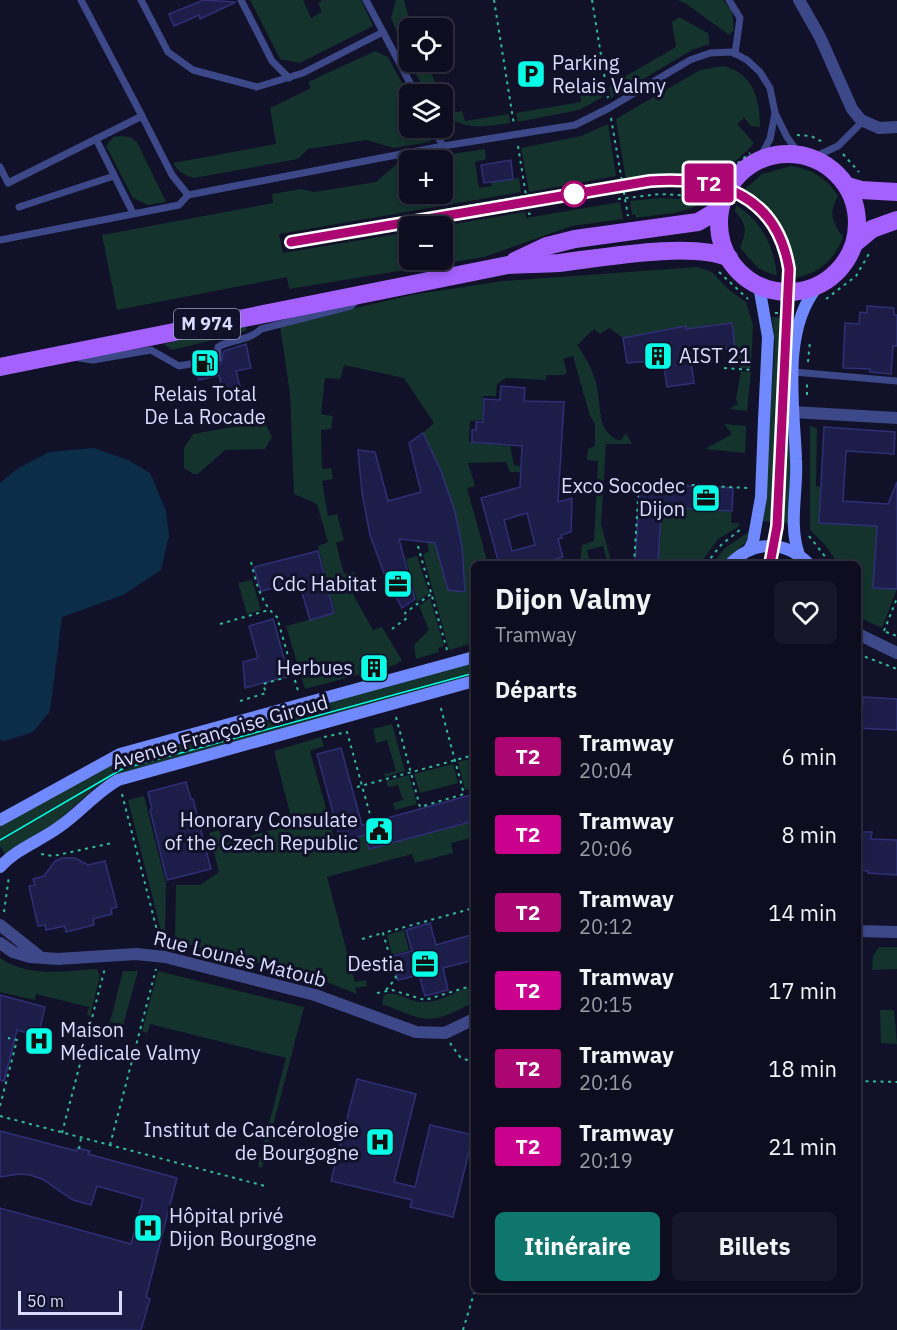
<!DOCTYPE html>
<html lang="fr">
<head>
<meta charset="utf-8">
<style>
  :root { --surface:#0d0d1f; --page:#161628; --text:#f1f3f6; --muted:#9a9ca4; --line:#2d2d3d; --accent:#0f766e }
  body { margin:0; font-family:"IBM Plex Sans",sans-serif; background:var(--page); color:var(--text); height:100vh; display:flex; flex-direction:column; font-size:22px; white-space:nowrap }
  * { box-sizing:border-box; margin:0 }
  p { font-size:20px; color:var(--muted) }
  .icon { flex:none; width:33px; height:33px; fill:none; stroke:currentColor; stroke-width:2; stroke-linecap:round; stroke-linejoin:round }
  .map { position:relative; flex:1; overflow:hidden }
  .panel { position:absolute; left:471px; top:561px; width:390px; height:732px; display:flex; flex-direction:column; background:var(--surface); border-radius:9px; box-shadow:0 3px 9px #0003,0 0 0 2px var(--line) }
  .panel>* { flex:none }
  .badge { padding:0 12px; border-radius:4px; font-size:21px; line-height:39px }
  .controls { position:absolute; left:399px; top:18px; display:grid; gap:12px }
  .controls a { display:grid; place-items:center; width:54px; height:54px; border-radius:9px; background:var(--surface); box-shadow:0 3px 9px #0003,0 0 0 2px var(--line); font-size:30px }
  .scale { position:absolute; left:18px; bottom:15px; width:104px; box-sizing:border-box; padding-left:6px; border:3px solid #d9dcff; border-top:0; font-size:16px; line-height:21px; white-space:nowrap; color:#d9dcff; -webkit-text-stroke:4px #111129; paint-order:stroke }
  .map>.badge { position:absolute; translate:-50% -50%; box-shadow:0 0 0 3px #fff }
  h2 { padding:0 24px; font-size:22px; line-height:54px }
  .round { display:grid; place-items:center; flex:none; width:63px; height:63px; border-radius:9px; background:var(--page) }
  .headline { display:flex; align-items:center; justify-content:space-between; height:102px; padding:0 24px }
  h1 { font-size:28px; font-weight:800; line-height:45px }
  .action { display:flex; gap:12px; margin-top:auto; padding:12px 24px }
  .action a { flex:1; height:69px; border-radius:9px; background:var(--accent); color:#fff; font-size:24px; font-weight:800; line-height:69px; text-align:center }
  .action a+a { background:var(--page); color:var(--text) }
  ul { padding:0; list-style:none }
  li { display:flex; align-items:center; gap:18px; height:78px; padding:0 24px }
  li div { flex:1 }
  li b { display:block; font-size:22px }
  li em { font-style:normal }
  li .badge { min-width:66px; font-weight:700; text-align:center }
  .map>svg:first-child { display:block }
  .green { fill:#13332c }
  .water { fill:#0b2d48 }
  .building { fill:#1d1d4a; stroke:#2f2f76; stroke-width:1.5; fill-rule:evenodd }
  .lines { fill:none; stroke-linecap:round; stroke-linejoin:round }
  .path { stroke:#31bb97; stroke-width:2; stroke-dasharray:3 4.5; stroke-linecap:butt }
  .lane { stroke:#3c4888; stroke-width:7 }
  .street { stroke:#3c4888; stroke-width:12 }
  .secondary { stroke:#7189fe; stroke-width:12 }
  .primary { stroke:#a461fe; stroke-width:18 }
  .tram { stroke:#06fee6; stroke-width:1.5 }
  .line-casing { stroke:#fff; stroke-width:14 }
  .line { stroke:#ab0672; stroke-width:9 }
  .stop-dot { fill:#fff; stroke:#ab0672; stroke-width:3 }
  .labels { text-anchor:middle; stroke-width:6; stroke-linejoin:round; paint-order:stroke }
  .shield { fill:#111129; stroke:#9d9fbf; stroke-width:1.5 }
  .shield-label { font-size:18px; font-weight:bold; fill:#d9dcff }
  .poi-label { font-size:20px; fill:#d9dcff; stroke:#111129; text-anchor:end }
  .street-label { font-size:20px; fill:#d9dcff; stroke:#111129 }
</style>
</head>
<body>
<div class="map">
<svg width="897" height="1330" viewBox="0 0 897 1330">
  <rect width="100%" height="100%" fill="#111129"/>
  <g class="green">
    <polygon points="250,0 303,0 311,18 322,12 318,3 323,0 361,0 373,26 300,63 280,59"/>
    <polygon points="396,0 404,0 412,28 410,28 409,60 391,18"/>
    <polygon points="677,0 723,0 732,11 734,30 729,35 685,3"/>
    <polygon points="679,17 708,33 710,44 692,50 611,98 609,86 676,47 672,22"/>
    <path d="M375,51L388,57L409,96L410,128H426L433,139L429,142L394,148L366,140L308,149L298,159L194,178C184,175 178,172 173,163L276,144L270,108L311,88L308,82Z"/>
    <polygon points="410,62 426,62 441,94 426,94"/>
    <path d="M723,66C753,73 760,99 760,127L751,126L744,118L737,124L754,143C743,157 727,165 717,181L667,176L626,180L616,119L700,70Z"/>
    <polygon points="601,88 603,97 579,110 518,122 516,113 581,102 580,92"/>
    <path d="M442,99L452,113L462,111L465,121L509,114L510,123C483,127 465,131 443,113Z"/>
    <polygon points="608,124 616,176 529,192 521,148 581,136"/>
    <polygon points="120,136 130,137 137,142 166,202 148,205 133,198 106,146 113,137"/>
    <polygon points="485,149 486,159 475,162 479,188 492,186 491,182 519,178 521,192 279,234 283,253 409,232 410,260 442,260 442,226 525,212 526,218 620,202 623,219 572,226 484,257 289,289 287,277 117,310 102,235 273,203 272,194 301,189 314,192 376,182 398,163 409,161 410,194 442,194 442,160 412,160"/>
    <path d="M791,166C812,169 827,178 838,196C829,213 831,221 843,237C835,260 817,275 793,278C793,243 775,206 743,191L762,174Z"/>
    <path d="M660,198L705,200C687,215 658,214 636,218L635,214L632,215L630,201Z"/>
    <path d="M736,205C762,221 774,247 777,276L759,269L740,248C747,231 747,225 735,211Z"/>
    <path d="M697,267L712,272L729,290L746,302L753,325L751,368H740L734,348L732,323L686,329L685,326L661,330V333L623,338L609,328L600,334L594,329L577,345C586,358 592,368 596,383C602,405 595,431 620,441L626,433L632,444H606L601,524L612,564H608L603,546L587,550L590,562L580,564L582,545L594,541L598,461L587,460L588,449L595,446V424L590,416L573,356L563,359L567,372L564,375H546V380L506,378L497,384L496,396H483L482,420L470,421L469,442L510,446L514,465L520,466V472H510L506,462L468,463L475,486L467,488L488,564H474V643L449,650L423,554L429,552L425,532L431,530L448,590L464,592C463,535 449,484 423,433L434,423L404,378L344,365L340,379L325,378L321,414L333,416L331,429L321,430L322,469L331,468L333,479L322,481L328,516L337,514L344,540L336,543L344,574L354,572L357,583L349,587L373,630L382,627L402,660L395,665L305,689L286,626L335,613L318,546L328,542L317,504L294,494L290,394L280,326L411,295L503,281Z"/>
    <polygon points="772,317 793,318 787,424 791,465 788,523 762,521 775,344"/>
    <polygon points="245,326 247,329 239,334 172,350 163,344"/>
    <polygon points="741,371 751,372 747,411 729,409 738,404 736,399"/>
    <polygon points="260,422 266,425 272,437 265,449 225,450 198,474 193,474 184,468 184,448 193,434"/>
    <polygon points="724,424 746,426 745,453 705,449 732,434"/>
    <polygon points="810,426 817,428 816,486 821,487 819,522 877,526 873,588 897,589 882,628 858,617 858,564 838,564 826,546 810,530"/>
    <polygon points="661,507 732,511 731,523 740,523 738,527 718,539 700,564 658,564"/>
    <polygon points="750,531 746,542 723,564 712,564 725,548"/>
    <polygon points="417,556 429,593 409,608 417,601 406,559"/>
    <polygon points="252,580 261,610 247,614 238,583"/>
    <polygon points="430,598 444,646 438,648 439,652 416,659 414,645 429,630 419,606"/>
    <polygon points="474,662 474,676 118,774 97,786 59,820 5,855 0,846 0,825 117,761"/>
    <polygon points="392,724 405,771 385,777 384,774 396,771 387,740 376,743 373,729"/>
    <polygon points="321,737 324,746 310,751 336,844 365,835 370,849 474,821 474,837 451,843 453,853 415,863 412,854 327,877 355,982 366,980 367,986 355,988 357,994 324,981 175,941 176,885 200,885 219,872 209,833 219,830 224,843 290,825 287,815 290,813 274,751"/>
    <polygon points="474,758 474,788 465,790 458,762"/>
    <polygon points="453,764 458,783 420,793 414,774"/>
    <polygon points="409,775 417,804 395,810 393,803 403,800 398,785 388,787 386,781"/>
    <polygon points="144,796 166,884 165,939 163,939 128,800"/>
    <polygon points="404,930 409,950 392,955 387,935"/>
    <polygon points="879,947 897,947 897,969 872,970 873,956"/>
    <path d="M0,958C30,978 63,971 97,969L100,976L90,1016L87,1015L89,1007L36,994L35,1000L0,992Z"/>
    <polygon points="123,971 138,971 123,1026 110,1022"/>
    <polygon points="158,971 304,1007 262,1168 258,1166 286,1058 150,1024 147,1033 142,1031"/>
    <path d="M466,988H474V1002C429,1026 428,1022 382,1004L384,995C399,990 406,1001 421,1002C438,1003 451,994 466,988Z"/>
    <polygon points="880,1010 894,1010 897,1044 881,1043"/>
  </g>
  <polygon class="water" points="94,448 128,460 150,473 166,511 169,535 161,570 123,595 62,617 50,711 33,732 5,741 0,740 0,483 17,469 49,452"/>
  <g class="building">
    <polygon points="204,0 236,2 200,19 199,15 174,26 169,14"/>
    <polygon points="511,160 513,179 484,183 481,165"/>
    <polygon points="867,306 894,308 894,315 897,315 897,346 893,346 891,374 870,372 870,369 843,368 845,323 859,324 860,312 867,313"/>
    <polygon points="732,323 735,347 690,354 694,383 667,387 663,360 627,363 623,338 686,326 686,329"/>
    <polygon points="246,344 251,368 236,371 241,391 223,395 219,375 199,380 196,369 221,364 224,351"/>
    <path d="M501,386L525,388L524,401L564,402L558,502L572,498L571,532L561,535L562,538L558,539L563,557L538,564H499L481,498L520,487L522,446L472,442V430H476V422H483L484,399L500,400ZM527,513L535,545L512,551L504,520Z"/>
    <polygon points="824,427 895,432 894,454 846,451 843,501 888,504 897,482 897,589 873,588 877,526 819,523"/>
    <polygon points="423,433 441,471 455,512 462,547 465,592 448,590 435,543 399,539 415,599 402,608 385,576 370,535 362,493 358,450 375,452 388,501 421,492 409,443"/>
    <polygon points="640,483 733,488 732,511 661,507 658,564 635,564"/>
    <polygon points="318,551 334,613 310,620 299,582 261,591 254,567"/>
    <polygon points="273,619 289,676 245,688 243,662 258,658 249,626"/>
    <polygon points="863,697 897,699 897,730 858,728 858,705 863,705"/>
    <polygon points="341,748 362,825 474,794 474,821 369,849 365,835 341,842 317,754"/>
    <polygon points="186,782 191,799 193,799 211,869 167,880 150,810 152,809 148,792"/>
    <polygon points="858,832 872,832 871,839 897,840 897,875 868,873 868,871 858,870"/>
    <polygon points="63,858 75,858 88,865 105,861 117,907 111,909 112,914 93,919 94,925 66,932 65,926 46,930 45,925 38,926 29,886 35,885 33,879 44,876 55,861"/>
    <polygon points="430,923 436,945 474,934 474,960 443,968 448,990 425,996 419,975 398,980 392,956 412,951 406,930"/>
    <polygon points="0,995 45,1007 38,1036 17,1030 4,1081 0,1080"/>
    <polygon points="357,1079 416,1094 394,1182 415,1187 430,1125 473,1135 453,1217 410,1207 412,1200 331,1181"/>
    <polygon points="0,1131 77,1151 77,1148 90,1151 88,1154 177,1178 146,1297 150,1299 141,1330 0,1330 0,1208 131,1244 143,1199 97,1186 91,1205 73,1200 42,1179 30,1175 19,1174 0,1177"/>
  </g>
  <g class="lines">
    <g class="path">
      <polyline points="494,0 514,125"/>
      <polyline points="592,0 608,98"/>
      <polyline points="611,118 628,216"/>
      <polyline points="797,135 811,136 823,142"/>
      <polyline points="518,146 529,214 532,213"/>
      <polyline points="843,154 859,172"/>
      <polyline points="715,193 732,168 750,153"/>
      <polyline points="618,199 660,194 710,197"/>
      <polyline points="291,237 530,195"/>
      <polyline points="719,272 748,299"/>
      <polyline points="826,299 856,276 870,252"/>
      <polyline points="775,313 788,313"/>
      <polyline points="808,362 810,341"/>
      <polyline points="724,368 754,370"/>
      <polyline points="807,395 807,383"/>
      <polyline points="770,526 782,527"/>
      <polyline points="809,536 831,564"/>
      <polyline points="418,546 447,650"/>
      <path d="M251,562C256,582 261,604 277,617L298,691"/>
      <polyline points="634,564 639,482 748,488"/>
      <polyline points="706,564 721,545 741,529"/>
      <polyline points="220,624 269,610"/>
      <polyline points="392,629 407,618 405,613 431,594"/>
      <polyline points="884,631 897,598"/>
      <polyline points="886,632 897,636"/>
      <polyline points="858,654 897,669"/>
      <polyline points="240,701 266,693 263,684 294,675"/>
      <polyline points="473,707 474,707"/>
      <polyline points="396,717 420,807 464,794 440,705"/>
      <polyline points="324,737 347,732 371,818"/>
      <polyline points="357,787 474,755"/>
      <polyline points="122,794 160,942"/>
      <polyline points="41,854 53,856 112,843"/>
      <polyline points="4,912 9,876"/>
      <polyline points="362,939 383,933"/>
      <polyline points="386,990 396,978 383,933 474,908"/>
      <polyline points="377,993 392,990 425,1000 474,985"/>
      <polyline points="450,1043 460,1057 474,1063"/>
      <polyline points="858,1081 897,1082"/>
      <polyline points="0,1106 17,1040 8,1038"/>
      <polyline points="0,1116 265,1186"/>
      <polyline points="62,1133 105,968"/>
      <polyline points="110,1145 156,969"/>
      <polyline points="79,1149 81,1138"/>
      <polyline points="463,1330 475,1290"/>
    </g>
    <g class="lane">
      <polyline points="81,0 142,116"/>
      <polyline points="141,0 168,52 193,70 257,87 303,73 383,32"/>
      <polyline points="241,0 272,61 289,78"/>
      <polyline points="366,0 416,94"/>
      <polyline points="729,0 740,18 735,54"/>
      <polyline points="433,128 443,146"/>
      <polyline points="96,139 133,213"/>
      <polyline points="812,158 838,146 863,121"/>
      <polyline points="758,161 770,139 775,113"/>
      <polyline points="0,167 8,183 142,116 172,175 188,195 443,146 575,125 609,108 690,60 710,53 732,52 747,60 760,72 770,88 775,113 787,137 799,154"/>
      <polyline points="19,207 114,176"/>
      <polyline points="0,240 179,205 188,195"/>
      <path d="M79,358L93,360L151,350L179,366L218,359V347C232,339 249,341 261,329L351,306L357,300"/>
      <polyline points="794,372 897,381"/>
    </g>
    <g class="street">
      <polyline points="799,0 820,37 852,109 861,120 879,128 897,127"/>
      <polyline points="792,412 897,418"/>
      <polyline points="858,634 897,653"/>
      <polyline points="0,925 39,956"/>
      <polyline points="858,931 897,932"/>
      <polyline points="0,943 13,952 30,957 58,959 136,954 165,957 315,995 416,1032 445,1033 474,1019"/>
    </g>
    <g class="secondary">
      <polyline points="749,550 753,542 761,497 764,420 768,337 759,286"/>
      <path d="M799,555C788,523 798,492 796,459C794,406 781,329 818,286"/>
      <path d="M730,564C754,540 785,540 809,564"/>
      <polyline points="0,820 120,754 474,657"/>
      <path d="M0,867C16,849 40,841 59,827C80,813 95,793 118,780L474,681"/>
    </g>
    <g class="primary">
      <circle cx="788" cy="223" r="69"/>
      <polyline points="847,186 861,190 897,192"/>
      <polyline points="855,243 872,229 897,220"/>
      <polyline points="515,261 547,246 575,239 698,222 720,209"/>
      <path d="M0,367L508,265C525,264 542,264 559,263C601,258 692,241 729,258"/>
    </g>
    <g class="tram">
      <path d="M291,242L650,181C718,175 777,194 789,269L777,526L771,564"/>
      <polyline points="0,840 122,769 474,673"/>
    </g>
  </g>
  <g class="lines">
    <g class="line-casing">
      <path id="line" d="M291,242L650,181C718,176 777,194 789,269L777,526L770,564"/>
    </g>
    <use href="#line" class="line"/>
  </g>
  <defs>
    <g id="parking-square" transform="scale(1.5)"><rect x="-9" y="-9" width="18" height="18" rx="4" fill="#06fee6" stroke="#111129"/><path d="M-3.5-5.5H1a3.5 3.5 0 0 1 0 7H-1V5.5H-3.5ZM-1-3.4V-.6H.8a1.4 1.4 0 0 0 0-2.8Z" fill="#111"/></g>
    <g id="building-square" transform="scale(1.5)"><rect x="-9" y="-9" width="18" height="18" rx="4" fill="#06fee6" stroke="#111129"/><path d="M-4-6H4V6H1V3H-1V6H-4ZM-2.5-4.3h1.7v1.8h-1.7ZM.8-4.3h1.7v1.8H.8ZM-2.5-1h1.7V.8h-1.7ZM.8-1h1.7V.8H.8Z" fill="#111"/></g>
    <g id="fuel-square" transform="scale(1.5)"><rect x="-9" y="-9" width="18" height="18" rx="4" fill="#06fee6" stroke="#111129"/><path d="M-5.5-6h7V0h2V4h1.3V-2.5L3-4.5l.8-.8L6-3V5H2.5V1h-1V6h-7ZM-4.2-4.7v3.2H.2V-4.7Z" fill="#111"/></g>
    <g id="office-square" transform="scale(1.5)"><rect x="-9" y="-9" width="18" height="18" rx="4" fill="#06fee6" stroke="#111129"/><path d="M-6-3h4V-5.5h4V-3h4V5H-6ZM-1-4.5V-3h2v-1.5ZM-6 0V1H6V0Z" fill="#111"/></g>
    <g id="civic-square" transform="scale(1.5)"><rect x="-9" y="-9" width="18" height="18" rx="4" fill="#06fee6" stroke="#111129"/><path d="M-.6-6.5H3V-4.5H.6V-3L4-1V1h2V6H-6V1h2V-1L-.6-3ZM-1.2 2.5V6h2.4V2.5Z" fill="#111"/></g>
    <g id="hospital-square" transform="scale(1.5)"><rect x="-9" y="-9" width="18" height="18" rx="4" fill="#06fee6" stroke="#111129"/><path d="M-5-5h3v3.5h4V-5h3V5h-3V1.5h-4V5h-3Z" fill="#111"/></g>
  </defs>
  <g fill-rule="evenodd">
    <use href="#parking-square" x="531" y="74"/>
    <use href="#building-square" x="658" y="356"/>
    <use href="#fuel-square" x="205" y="363"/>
    <use href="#office-square" x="706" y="498"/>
    <use href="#office-square" x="398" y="584"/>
    <use href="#building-square" x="374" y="668"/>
    <use href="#civic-square" x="379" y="831"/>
    <use href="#office-square" x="425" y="964"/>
    <use href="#hospital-square" x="39" y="1041"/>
    <use href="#hospital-square" x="380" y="1142"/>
    <use href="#hospital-square" x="148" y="1228"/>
  </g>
  <circle class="stop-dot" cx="574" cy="194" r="12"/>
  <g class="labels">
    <rect class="shield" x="174" y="309" width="66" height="30" rx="4.5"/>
    <g class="shield-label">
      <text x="207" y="330">M 974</text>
    </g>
    <g class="poi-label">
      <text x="552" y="70" text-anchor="start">Parking<tspan x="552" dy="23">Relais Valmy</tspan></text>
      <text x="679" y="363" text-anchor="start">AIST 21</text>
      <text x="205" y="401" text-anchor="middle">Relais Total<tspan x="205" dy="23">De La Rocade</tspan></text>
      <text x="685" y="493">Exco Socodec<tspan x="685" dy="23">Dijon</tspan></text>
      <text x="377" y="591">Cdc Habitat</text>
      <text x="353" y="675">Herbues</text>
      <text x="358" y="827">Honorary Consulate<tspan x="358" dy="23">of the Czech Republic</tspan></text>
      <text x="404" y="971">Destia</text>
      <text x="60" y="1037" text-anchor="start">Maison<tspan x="60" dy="23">Médicale Valmy</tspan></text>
      <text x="359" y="1137">Institut de Cancérologie<tspan x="359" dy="23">de Bourgogne</tspan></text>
      <text x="169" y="1223" text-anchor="start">Hôpital privé<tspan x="169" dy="23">Dijon Bourgogne</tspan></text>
    </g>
    <g class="street-label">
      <text transform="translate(220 732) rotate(-16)" y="7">Avenue Françoise Giroud</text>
      <text transform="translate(240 959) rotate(14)" y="7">Rue Lounès Matoub</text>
    </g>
  </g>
</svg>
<div class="controls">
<a><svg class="icon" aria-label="locate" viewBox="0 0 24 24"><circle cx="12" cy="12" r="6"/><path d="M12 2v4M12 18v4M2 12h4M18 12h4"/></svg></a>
<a><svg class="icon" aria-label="layers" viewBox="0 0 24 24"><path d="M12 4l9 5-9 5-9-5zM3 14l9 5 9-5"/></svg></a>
<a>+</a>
<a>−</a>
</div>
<div class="scale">50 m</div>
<b class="badge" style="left:709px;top:183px;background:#ab0672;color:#fff">T2</b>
<section class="panel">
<div class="headline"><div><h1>Dijon Valmy</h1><p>Tramway</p></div><a class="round"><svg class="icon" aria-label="heart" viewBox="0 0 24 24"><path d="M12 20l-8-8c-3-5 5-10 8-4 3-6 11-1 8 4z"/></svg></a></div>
<h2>Départs</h2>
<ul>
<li><span class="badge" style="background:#ab0672;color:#fff">T2</span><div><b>Tramway</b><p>20:04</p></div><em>6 min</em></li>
<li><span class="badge" style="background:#cc008e;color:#fff">T2</span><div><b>Tramway</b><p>20:06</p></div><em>8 min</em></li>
<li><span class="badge" style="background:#ab0672;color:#fff">T2</span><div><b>Tramway</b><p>20:12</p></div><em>14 min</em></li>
<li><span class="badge" style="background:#cc008e;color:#fff">T2</span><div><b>Tramway</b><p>20:15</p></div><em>17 min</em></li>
<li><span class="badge" style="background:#ab0672;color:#fff">T2</span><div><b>Tramway</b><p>20:16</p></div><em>18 min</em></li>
<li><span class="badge" style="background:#cc008e;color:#fff">T2</span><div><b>Tramway</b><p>20:19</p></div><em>21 min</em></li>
</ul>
<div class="action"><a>Itinéraire</a><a>Billets</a></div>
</section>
</div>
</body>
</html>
